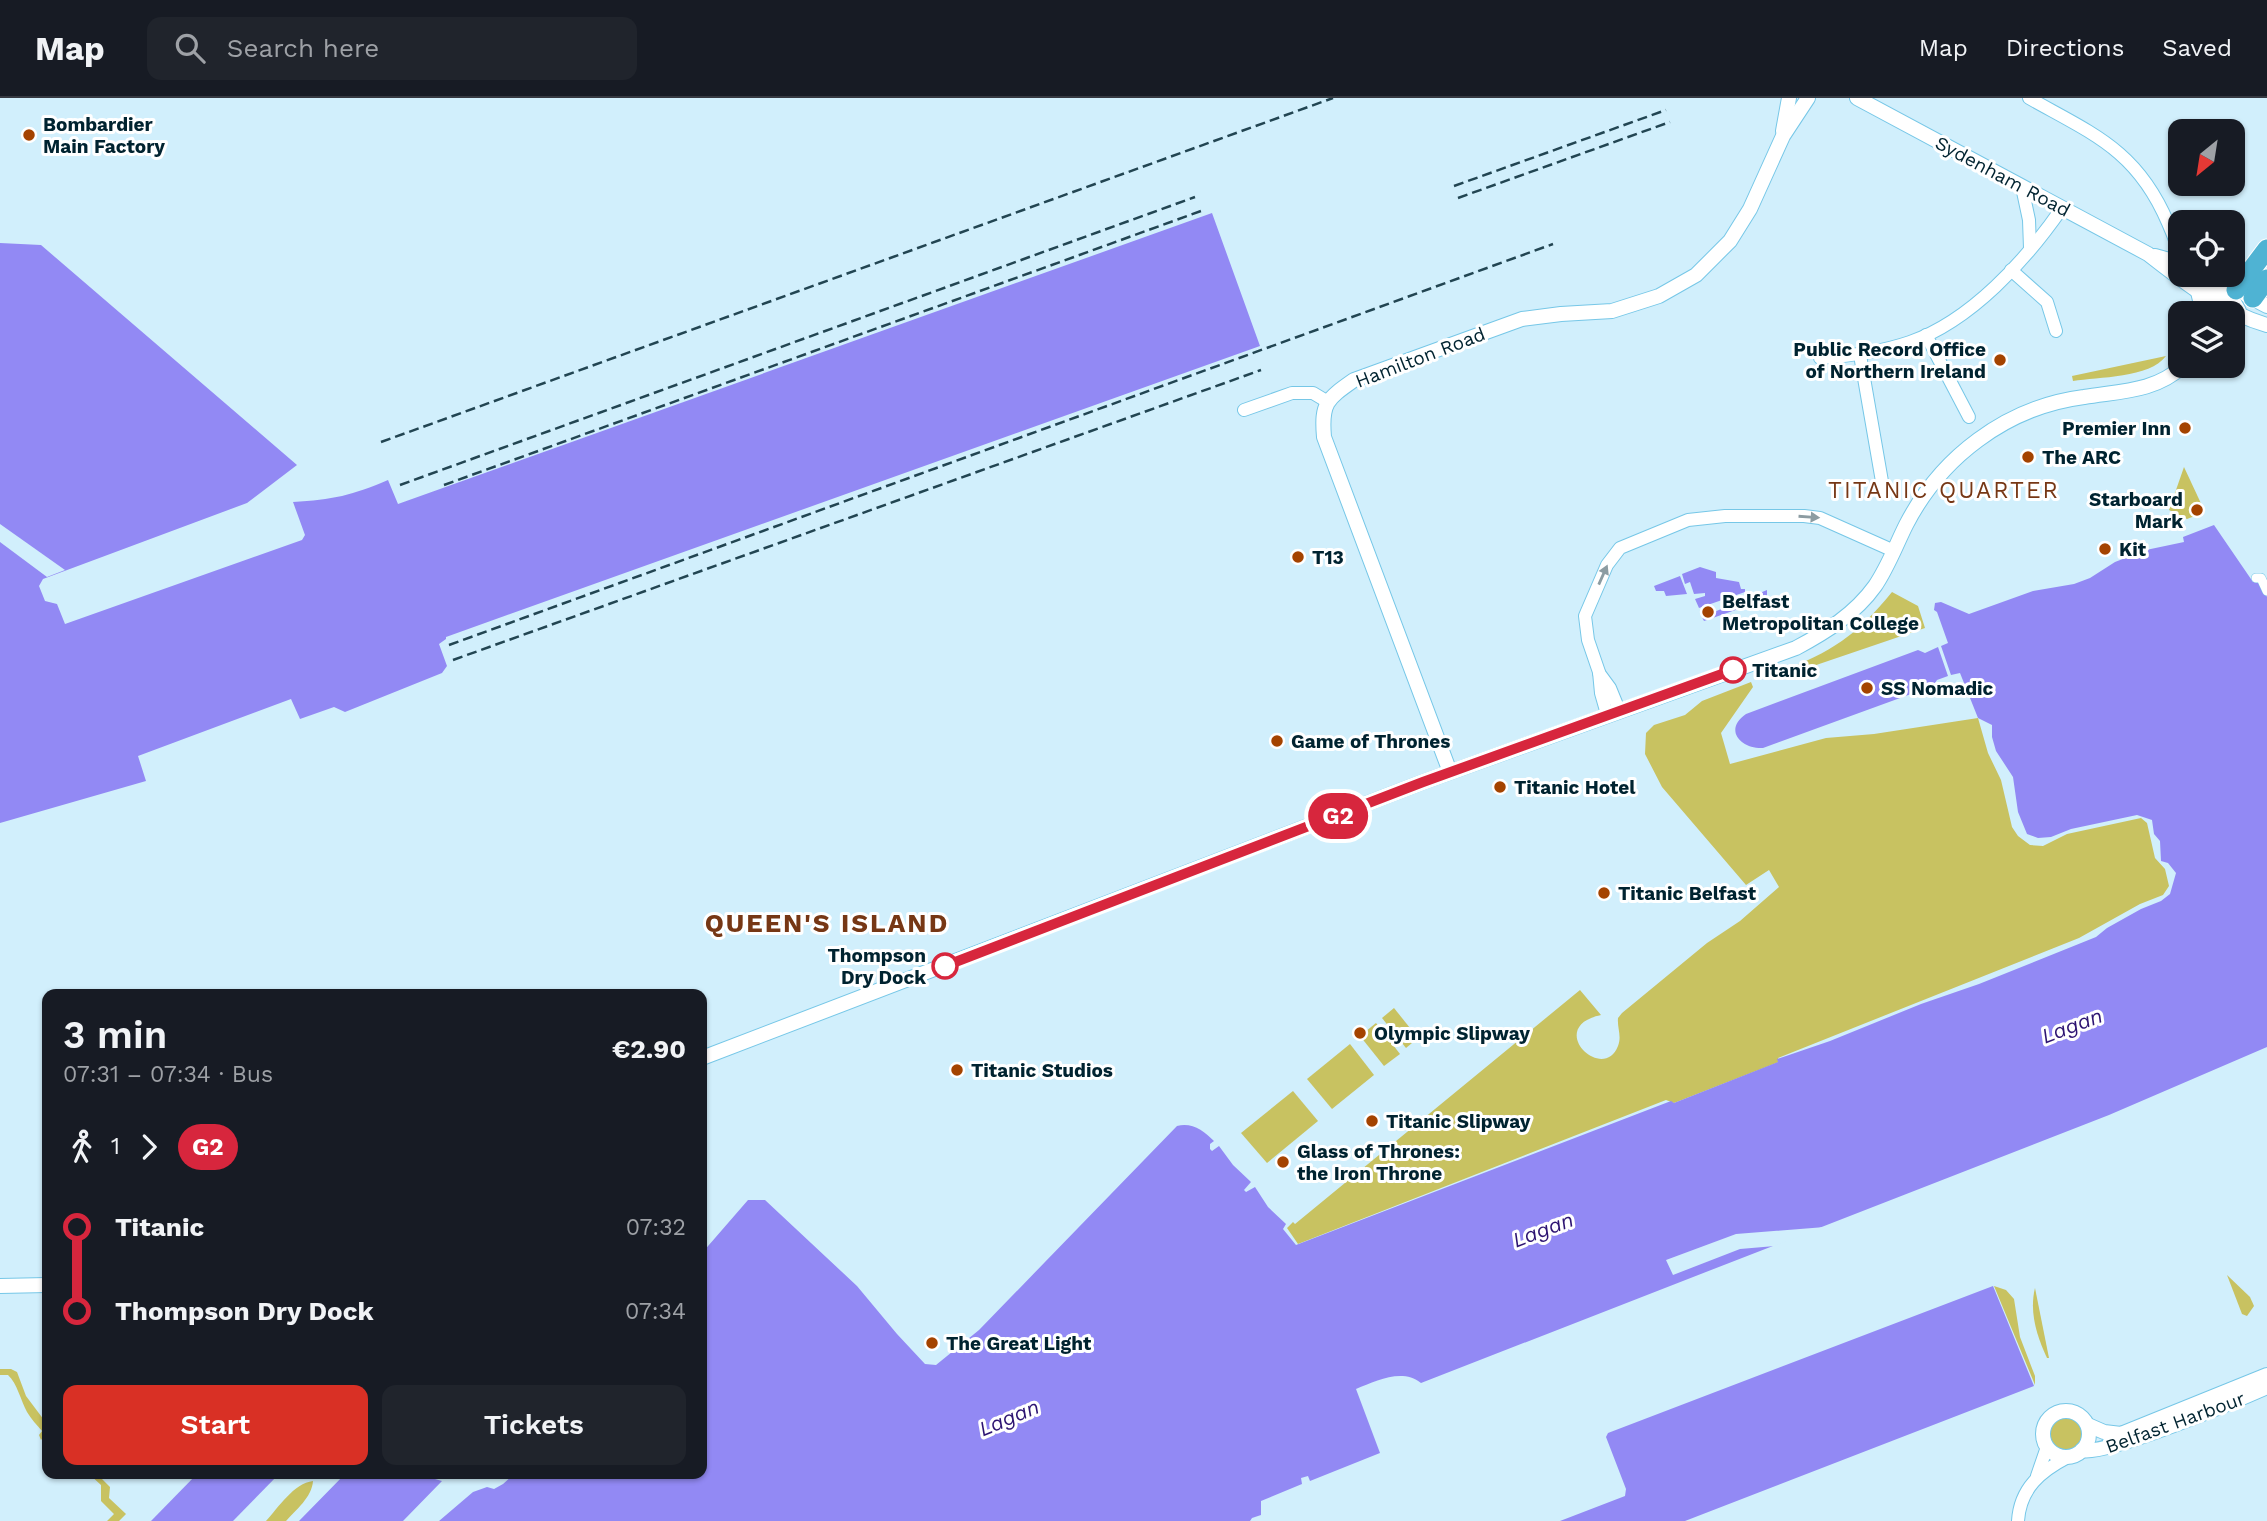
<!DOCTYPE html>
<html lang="en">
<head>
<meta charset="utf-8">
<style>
  :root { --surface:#171b24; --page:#20242c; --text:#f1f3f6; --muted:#9ea1a6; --line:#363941; --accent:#d93025 }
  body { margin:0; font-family:"Work Sans",sans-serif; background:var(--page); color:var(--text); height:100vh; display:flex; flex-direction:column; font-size:26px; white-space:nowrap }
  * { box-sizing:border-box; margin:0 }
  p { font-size:23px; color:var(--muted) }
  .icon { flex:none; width:38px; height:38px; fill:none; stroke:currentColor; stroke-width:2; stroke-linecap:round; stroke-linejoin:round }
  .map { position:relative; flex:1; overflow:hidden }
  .sheet { position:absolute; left:42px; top:891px; width:665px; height:490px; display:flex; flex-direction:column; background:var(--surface); border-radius:14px; box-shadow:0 2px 5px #0004 }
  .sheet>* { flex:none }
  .badge { padding:0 14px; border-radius:23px; font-size:24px; line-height:46px }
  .needle { width:46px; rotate:210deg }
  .fabs { position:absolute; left:2168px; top:21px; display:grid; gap:14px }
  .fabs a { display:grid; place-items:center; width:77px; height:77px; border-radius:14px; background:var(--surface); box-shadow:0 2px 5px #0004; font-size:35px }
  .map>.badge { position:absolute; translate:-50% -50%; box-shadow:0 0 0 4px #fff }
  .legs { display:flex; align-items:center; gap:10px; height:77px; padding:0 21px; font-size:23px }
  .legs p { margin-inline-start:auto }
  .summary { display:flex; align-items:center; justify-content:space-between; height:119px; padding:0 21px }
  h1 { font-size:38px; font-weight:600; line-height:52px }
  .cta { display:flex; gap:14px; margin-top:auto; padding:14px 21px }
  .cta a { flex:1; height:80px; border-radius:14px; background:var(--accent); color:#fff; font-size:28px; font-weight:600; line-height:80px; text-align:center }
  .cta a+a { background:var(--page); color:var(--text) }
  ul { padding:0 21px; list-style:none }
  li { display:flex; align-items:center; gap:24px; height:84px; font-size:26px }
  li i { display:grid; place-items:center; width:10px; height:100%; margin:0 9px; background:currentColor }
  li i::after { content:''; width:18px; height:18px; margin:-9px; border:5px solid; border-radius:50%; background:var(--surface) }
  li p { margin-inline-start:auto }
  li:first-child i { background:linear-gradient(#0000 50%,currentColor 0) }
  li:last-child i { background:linear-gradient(currentColor 50%,#0000 0) }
  header { display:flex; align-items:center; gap:42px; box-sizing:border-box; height:98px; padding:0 35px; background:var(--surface); border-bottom:2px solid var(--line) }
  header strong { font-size:33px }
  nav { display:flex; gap:38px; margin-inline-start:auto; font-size:24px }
  .search { width:490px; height:63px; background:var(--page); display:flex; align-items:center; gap:18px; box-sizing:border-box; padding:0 24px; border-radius:14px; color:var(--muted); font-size:26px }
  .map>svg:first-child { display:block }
  .green { fill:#c8c261 }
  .water { fill:#9289f4 }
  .pier { fill:#d1effc }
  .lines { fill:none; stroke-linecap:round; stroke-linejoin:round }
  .pedestrian-casing { stroke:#76c7e7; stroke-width:10 }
  .minor-casing { stroke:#76c7e7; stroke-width:14 }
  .tertiary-casing { stroke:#76c7e7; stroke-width:16 }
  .trunk-casing { stroke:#fff; stroke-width:21 }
  .pedestrian { stroke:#fff; stroke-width:9 }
  .minor { stroke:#fff; stroke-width:12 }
  .tertiary { stroke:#fff; stroke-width:14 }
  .trunk { stroke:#4fb3d3; stroke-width:19 }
  .rail { stroke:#224552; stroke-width:2.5; stroke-dasharray:10 5; stroke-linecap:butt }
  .oneway { fill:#8c9ca2 }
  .line-1-casing { stroke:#fff; stroke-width:16 }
  .line-1 { stroke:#d7263d; stroke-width:10 }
  .poi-dot { fill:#a44300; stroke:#fff; stroke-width:2.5 }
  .stop-1-dot { fill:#fff; stroke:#d7263d; stroke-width:3.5 }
  .labels { text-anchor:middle; stroke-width:6; stroke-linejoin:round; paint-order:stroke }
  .poi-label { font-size:19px; font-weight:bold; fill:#002330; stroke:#fff; text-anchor:start }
  .street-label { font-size:19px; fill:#002330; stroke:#fff }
  .stop-label { font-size:19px; font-weight:bold; fill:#002330; stroke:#fff; text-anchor:start }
  .water-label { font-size:21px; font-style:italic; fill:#2d1472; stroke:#fff }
  .quarter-label { font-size:23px; letter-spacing:2px; fill:#763715; stroke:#fff }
  .district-label { font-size:26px; font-weight:bold; letter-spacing:2px; fill:#763715; stroke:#fff }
</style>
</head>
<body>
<header>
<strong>Map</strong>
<div class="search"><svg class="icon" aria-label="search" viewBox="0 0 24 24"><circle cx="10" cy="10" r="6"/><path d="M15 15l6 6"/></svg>Search here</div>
<nav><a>Map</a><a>Directions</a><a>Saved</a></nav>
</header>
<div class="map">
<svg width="2267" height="1423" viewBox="0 0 2267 1423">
  <rect width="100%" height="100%" fill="#d1effc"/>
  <g class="green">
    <path d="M2166,258C2150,280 2098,279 2073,283L2072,278Z"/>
    <polygon points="2184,369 2205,414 2187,421 2169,412"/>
    <path d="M1892,494L1918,508L1925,530L1781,579L1779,574C1832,554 1856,538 1892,494Z"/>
    <path d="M1751,584L1753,589L1721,635L1730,666L1826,640L1874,636L1978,620L1988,655L2001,682L2012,729L2018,738L2030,747L2043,748L2067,736L2141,720L2147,725L2155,760L2165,771L2169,788L2163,797L2140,806L2079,840L1778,960L1779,964L1674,1005L1666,1002L1298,1146L1287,1130L1293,1124L1295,1126L1580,892L1601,917C1544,929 1603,986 1618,948C1622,938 1617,930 1618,920L1622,915L1707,845L1740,823L1779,789L1769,772L1746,787L1662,689L1645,656L1646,635L1654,627L1685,617L1702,603Z"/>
    <polygon points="1394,910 1418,940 1406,950 1382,920"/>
    <polygon points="1376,925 1400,956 1384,968 1360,938"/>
    <polygon points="1350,946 1374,977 1332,1011 1307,981"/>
    <polygon points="1293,993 1318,1023 1267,1065 1241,1035"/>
    <polygon points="2227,1177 2250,1199 2254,1208 2247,1218 2242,1216"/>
    <polygon points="1994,1188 2006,1192 2014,1201 2020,1239 2035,1278 2035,1287"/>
    <path d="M2035,1190L2049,1260H2047C2037,1239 2029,1214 2035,1190Z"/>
    <path d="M0,1271H11L17,1274L26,1298L47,1326V1335L41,1342L39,1337L42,1333C37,1327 31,1321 27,1314C21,1303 17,1285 8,1277H0Z"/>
    <circle cx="2066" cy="1336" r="17"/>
    <polygon points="89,1376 97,1376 110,1389 109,1400 126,1416 119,1423 107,1423 114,1416 101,1403 101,1387"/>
    <path d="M313,1383C312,1399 296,1412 286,1423H266C278,1410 294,1385 313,1383Z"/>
  </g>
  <g class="water">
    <path d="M1212,115L1260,248L446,539V541L439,546L447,568L442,575L345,614L334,609L300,621L291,601L138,658L146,683L0,725V145L41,147L297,367L247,405L43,481L39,488L45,503L57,506L65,526L302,442L305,437L293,404C332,402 353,397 388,382L398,406Z"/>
    <path d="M2214,427L2253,484L2260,482L2267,499V949L2109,1017L1421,1285C1402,1270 1376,1283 1356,1291L1380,1355L1310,1383L1308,1378L1301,1380L1302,1386L1261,1403V1417L1252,1420L1250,1423H439L473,1394L487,1389L494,1391L503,1386L514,1376H702V1155L748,1102H765L857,1188L897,1236L925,1266L936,1267L979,1232L1177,1028C1192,1024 1204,1033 1214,1043L1210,1046V1051L1212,1053L1219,1048L1233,1067L1251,1084L1244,1092L1246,1094L1255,1089L1268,1109L1286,1126L1283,1131L1296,1147L1671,1003L1674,1005L1778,964L1777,961L1830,943L1921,906L1979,886L2096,839L2107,830L2141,811L2161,803L2170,796L2176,775L2168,765L2161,763L2160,743L2154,736L2152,722L2137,717L2071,731L2051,739L2038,740L2027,736L2018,714L2013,679L1996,653L1992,639V627L1978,620L1960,575L1951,577L1941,548L1948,545L1937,514L1934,512L1935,505L1941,504L1969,516L2033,493L2074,486L2090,480L2115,464L2146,452L2184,444L2183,439Z"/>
    <polygon points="1700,469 1716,474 1716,480 1739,484 1741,491 1745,491 1745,494 1699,510 1695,501 1705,498 1705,495 1694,496 1690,484 1685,486 1682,476"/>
    <polygon points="1680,478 1687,496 1666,498 1664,493 1656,493 1654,488"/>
    <polygon points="1767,492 1767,501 1704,523 1702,519"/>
    <path d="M1938,549L1948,578L1937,582L1933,588L1763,650C1741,651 1723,632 1746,616L1918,552L1925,555Z"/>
    <polygon points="1993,1188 2034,1288 1685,1423 1560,1423 1625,1398 1626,1391 1606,1339 1608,1335"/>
    <polygon points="197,1376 279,1376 233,1423 151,1423"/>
    <polygon points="345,1376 434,1376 435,1381 442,1383 403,1423 299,1423"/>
  </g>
  <g class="pier">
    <polygon points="0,426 65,472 47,479 0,444"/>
    <polygon points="1825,1129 1775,1148 1740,1151 1673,1177 1666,1162 1736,1136"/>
  </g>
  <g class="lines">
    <g class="pedestrian-casing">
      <polyline id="pedestrian" points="2256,480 2261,480 2267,493"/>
    </g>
    <g class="minor-casing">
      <g id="minor">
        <path d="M2029,0C2093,36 2137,52 2168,125C2176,144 2181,150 2172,171"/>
        <polyline points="2022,89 2029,122 2030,150"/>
        <polyline points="2011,172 2047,204 2056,233"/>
        <polyline points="1926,237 1969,319"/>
        <polyline points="1860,257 1884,395"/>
        <path d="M1820,260C1850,258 1881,254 1910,244C1971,223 2026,162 2062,110"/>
        <polyline points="1244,312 1292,295 1313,295 1328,304"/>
        <polyline points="1599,575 1610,590 1619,612"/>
        <polyline points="1607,616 1601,595 1599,574 1588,542 1585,518 1607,467 1620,450 1688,422 1725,418 1804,418 1820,420 1894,453"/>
        <polyline points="2037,1378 2047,1349"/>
        <path d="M2018,1423C2020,1390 2041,1373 2068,1359"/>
      </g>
    </g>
    <g class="tertiary-casing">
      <g id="tertiary">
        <path d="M1857,0L2148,156C2185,185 2222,214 2267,227"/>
        <polyline points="1783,33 1789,0"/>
        <polyline points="2155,158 2180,165"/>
        <polyline points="2189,177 2231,199 2239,213"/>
        <polyline points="2198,194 2203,215"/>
        <polyline points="2246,197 2267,208"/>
        <path d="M1450,674L1324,339C1321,305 1327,301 1354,282L1522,221L1561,216L1612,213L1659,198L1696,177L1730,143L1750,111L1783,38L1808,0"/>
        <path d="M702,960L1423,684L1796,550C1826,534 1855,516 1875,488C1888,469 1896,447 1906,427C1923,394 1948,364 1978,342C2009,319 2045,304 2084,299C2120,293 2155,294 2183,268"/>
        <polyline points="0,1188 47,1187"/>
        <circle cx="2066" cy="1336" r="23"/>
        <polyline points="2088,1327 2104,1334 2121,1336 2267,1277"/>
        <path d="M2082,1352C2103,1359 2240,1301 2267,1289"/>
      </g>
    </g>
    <g class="trunk-casing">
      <g id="trunk">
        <polyline points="2212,179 2222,177"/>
        <polyline points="2236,192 2267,151"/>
        <polyline points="2253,200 2267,181"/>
      </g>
    </g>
    <use href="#pedestrian" class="pedestrian"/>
    <use href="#minor" class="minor"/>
    <use href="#tertiary" class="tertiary"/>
    <use href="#trunk" class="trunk"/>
    <g class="rail">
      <polyline points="1454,88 1666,12"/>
      <polyline points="1458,100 1670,24"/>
      <polyline points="381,344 1333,0"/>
      <polyline points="400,387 1195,99"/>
      <polyline points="444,387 1201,113"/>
      <polyline points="449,547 1553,146"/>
      <polyline points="453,562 1261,272"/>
    </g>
  </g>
  <defs><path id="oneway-solid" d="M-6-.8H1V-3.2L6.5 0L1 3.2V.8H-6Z" transform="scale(1.75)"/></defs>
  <g class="oneway">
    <use href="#oneway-solid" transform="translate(1809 419) rotate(4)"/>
    <use href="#oneway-solid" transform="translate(1603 477) rotate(-66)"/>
  </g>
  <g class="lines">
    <g class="line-1-casing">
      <polyline id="line-1" points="945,868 1423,684 1733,572"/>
    </g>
    <use href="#line-1" class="line-1"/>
  </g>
  <g class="poi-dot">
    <circle cx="29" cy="37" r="7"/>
    <circle cx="2000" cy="262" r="7"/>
    <circle cx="2185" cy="330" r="7"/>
    <circle cx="2028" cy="359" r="7"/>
    <circle cx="2197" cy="412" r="7"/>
    <circle cx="2105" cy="451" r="7"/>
    <circle cx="1298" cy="459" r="7"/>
    <circle cx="1708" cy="514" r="7"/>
    <circle cx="1867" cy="590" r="7"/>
    <circle cx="1277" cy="643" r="7"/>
    <circle cx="1500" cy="689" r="7"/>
    <circle cx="1604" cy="795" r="7"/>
    <circle cx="1360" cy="935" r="7"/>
    <circle cx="957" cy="972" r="7"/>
    <circle cx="1372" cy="1023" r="7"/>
    <circle cx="1283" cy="1064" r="7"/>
    <circle cx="932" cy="1245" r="7"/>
  </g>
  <g class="stop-1-dot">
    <circle cx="1733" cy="572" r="12"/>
    <circle cx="945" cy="868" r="12"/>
  </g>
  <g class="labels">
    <g class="poi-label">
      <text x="43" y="33">Bombardier<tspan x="43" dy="22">Main Factory</tspan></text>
      <text x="1986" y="258" text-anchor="end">Public Record Office<tspan x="1986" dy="22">of Northern Ireland</tspan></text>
      <text x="2171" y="337" text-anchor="end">Premier Inn</text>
      <text x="2042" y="366">The ARC</text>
      <text x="2183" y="408" text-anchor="end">Starboard<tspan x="2183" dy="22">Mark</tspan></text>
      <text x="2119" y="458">Kit</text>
      <text x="1312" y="466">T13</text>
      <text x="1722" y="510">Belfast<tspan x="1722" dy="22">Metropolitan College</tspan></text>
      <text x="1881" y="597">SS Nomadic</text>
      <text x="1291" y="650">Game of Thrones</text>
      <text x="1514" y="696">Titanic Hotel</text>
      <text x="1618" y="802">Titanic Belfast</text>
      <text x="1374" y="942">Olympic Slipway</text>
      <text x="971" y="979">Titanic Studios</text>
      <text x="1386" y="1030">Titanic Slipway</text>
      <text x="1297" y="1060">Glass of Thrones:<tspan x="1297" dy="22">the Iron Throne</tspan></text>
      <text x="946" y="1252">The Great Light</text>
    </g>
    <g class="street-label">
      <text transform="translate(2003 78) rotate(28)" y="7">Sydenham Road</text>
      <text transform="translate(1420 259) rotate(-21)" y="7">Hamilton Road</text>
      <text transform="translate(2175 1324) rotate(-20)" y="7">Belfast Harbour</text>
    </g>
    <g class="stop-label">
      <text x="1752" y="579">Titanic</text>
      <text x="926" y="864" text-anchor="end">Thompson<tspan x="926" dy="22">Dry Dock</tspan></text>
    </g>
    <g class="water-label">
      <text transform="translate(2072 928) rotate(-21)" y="7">Lagan</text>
      <text transform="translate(1543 1132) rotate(-21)" y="7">Lagan</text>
      <text transform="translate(1009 1320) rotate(-23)" y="7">Lagan</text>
    </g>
    <g class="quarter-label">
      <text x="1944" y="400">TITANIC QUARTER</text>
    </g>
    <g class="district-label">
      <text x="827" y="834">QUEEN'S ISLAND</text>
    </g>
  </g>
</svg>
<div class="fabs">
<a><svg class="needle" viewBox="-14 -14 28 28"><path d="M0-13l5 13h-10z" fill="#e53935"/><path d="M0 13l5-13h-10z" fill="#9ea1a6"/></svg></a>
<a><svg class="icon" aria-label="locate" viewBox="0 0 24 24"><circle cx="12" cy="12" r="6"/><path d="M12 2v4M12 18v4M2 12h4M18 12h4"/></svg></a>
<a><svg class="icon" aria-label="layers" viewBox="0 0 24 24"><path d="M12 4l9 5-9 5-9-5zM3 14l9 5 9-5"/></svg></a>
</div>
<b class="badge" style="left:1338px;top:718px;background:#d7263d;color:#fff">G2</b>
<section class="sheet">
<div class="summary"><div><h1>3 min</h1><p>07:31 – 07:34 · Bus</p></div><b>€2.90</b></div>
<div class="legs"><svg class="icon" aria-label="walk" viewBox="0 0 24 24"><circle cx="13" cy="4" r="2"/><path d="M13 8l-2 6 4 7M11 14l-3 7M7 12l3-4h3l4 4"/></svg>1<svg class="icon" aria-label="forward" viewBox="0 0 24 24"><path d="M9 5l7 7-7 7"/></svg><b class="badge" style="background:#d7263d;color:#fff">G2</b></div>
<ul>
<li><i style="color:#d7263d"></i><b>Titanic</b><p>07:32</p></li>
<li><i style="color:#d7263d"></i><b>Thompson Dry Dock</b><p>07:34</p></li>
</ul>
<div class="cta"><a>Start</a><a>Tickets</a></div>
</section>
</div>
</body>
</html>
